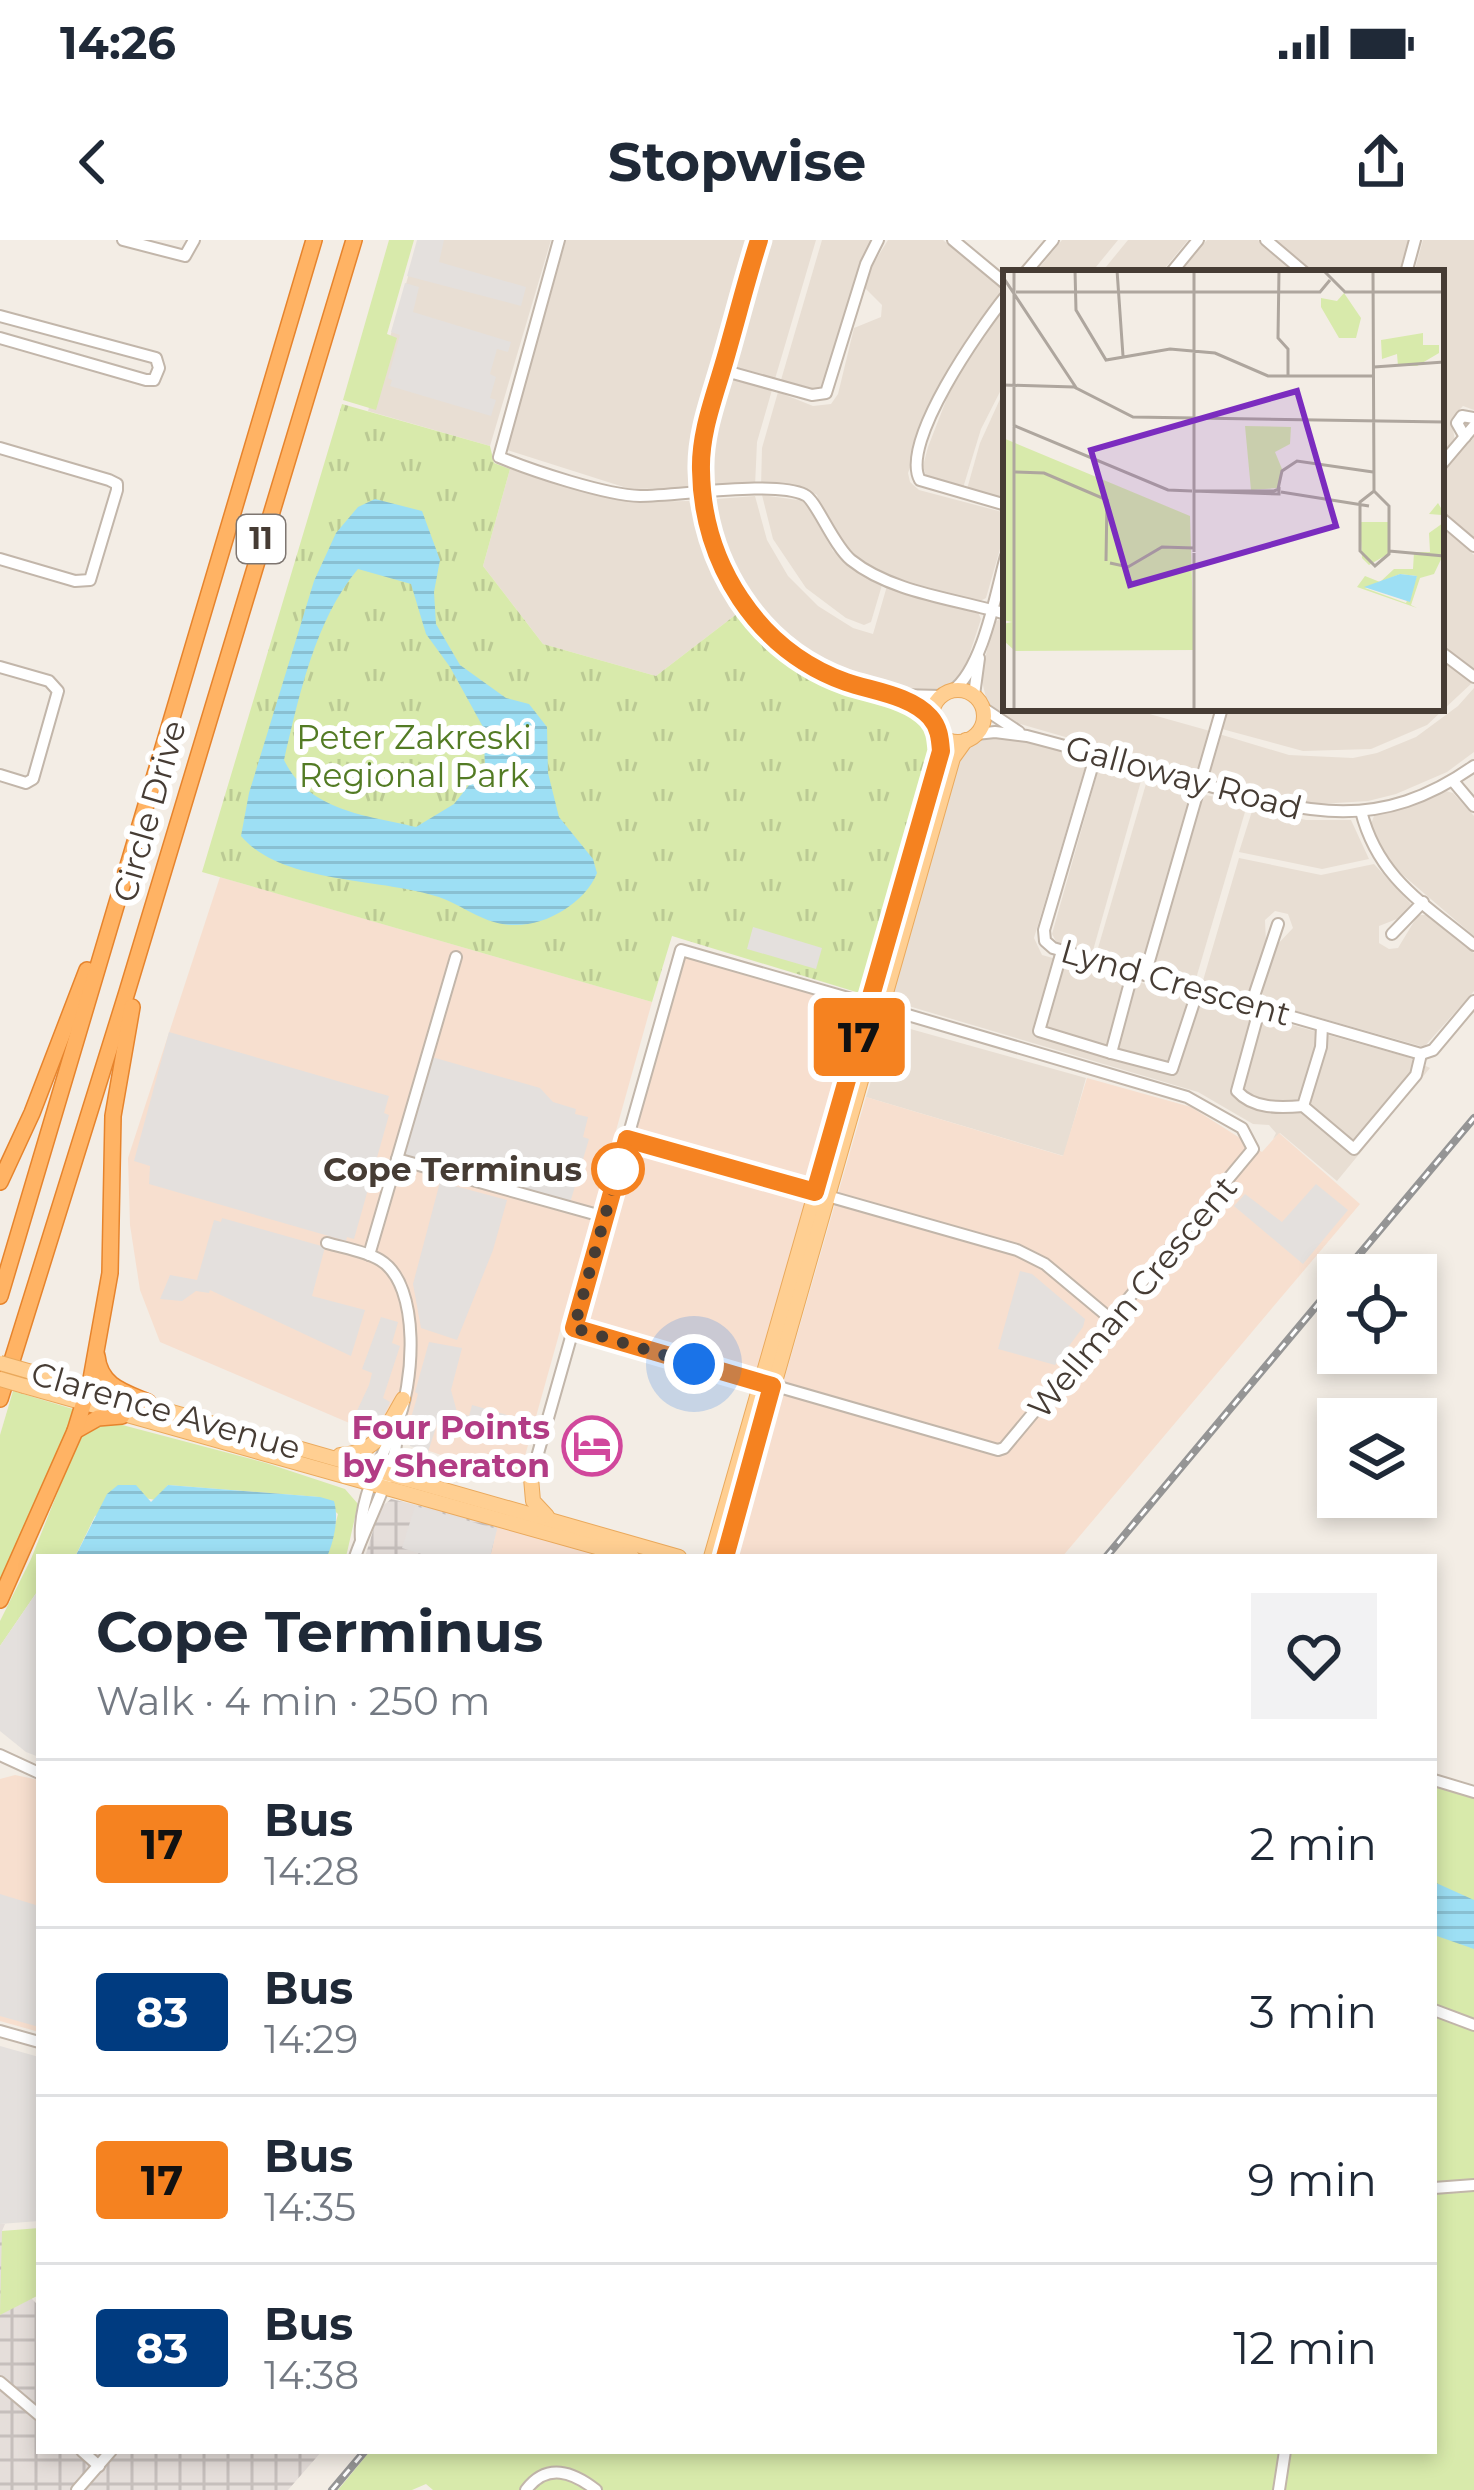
<!DOCTYPE html>
<html lang="en">
<head>
<meta charset="utf-8">
<style>
  :root { --surface:#fff; --page:#f2f2f3; --text:#1f2937; --muted:#747a83; --line:#e0e1e3 }
  body { margin:0; font-family:Montserrat,sans-serif; background:var(--page); color:var(--text); height:100vh; display:flex; flex-direction:column; font-size:45px; white-space:nowrap }
  * { box-sizing:border-box; margin:0 }
  p { font-size:39px; color:var(--muted) }
  .icon { flex:none; width:66px; height:66px; fill:none; stroke:currentColor; stroke-width:2; stroke-linecap:round; stroke-linejoin:round }
  .map { position:relative; flex:1; overflow:hidden }
  .side { position:absolute; left:36px; top:1314px; width:1401px; height:900px; display:flex; flex-direction:column; background:var(--surface); border-radius:0px; box-shadow:0 6px 18px #0003 }
  .side>* { flex:none }
  .badge { padding:0 24px; border-radius:9px; font-size:42px; line-height:78px }
  .controls { position:absolute; left:1317px; top:1014px; display:grid; gap:24px }
  .controls a { display:grid; place-items:center; width:120px; height:120px; border-radius:0px; background:var(--surface); box-shadow:0 6px 18px #0003; font-size:60px }
  .you { position:absolute; width:60px; height:60px; margin:-30px; border:9px solid #fff; border-radius:50%; background:#1a73e8; box-shadow:0 0 0 18px #1a73e833 }
  .map>.badge { position:absolute; translate:-50% -50%; box-shadow:0 0 0 6px #fff }
  .round { display:grid; place-items:center; flex:none; width:126px; height:126px; border-radius:0px; background:var(--page) }
  .head { display:flex; align-items:center; justify-content:space-between; height:204px; padding:0 60px }
  h1 { font-size:57px; font-weight:700; line-height:90px }
  ul { padding:0; list-style:none }
  li { display:flex; align-items:center; gap:36px; height:168px; padding:0 60px; border-top:3px solid var(--line) }
  li div { flex:1 }
  li b { display:block; font-size:45px }
  li em { font-style:normal }
  li .badge { min-width:132px; font-weight:700; text-align:center }
  .status { display:flex; justify-content:space-between; align-items:center; height:84px; padding:0 60px; background:var(--surface); direction:ltr }
  .status svg { height:33px; fill:currentColor }
  header { display:flex; justify-content:space-between; align-items:center; height:156px; padding:0 60px; background:var(--surface); font-size:54px; font-weight:700 }
  .map>svg:first-child { display:block }
  .residential { fill:#e8ded3 }
  .commercial { fill:#f7dfcf }
  .industrial { fill:url(#industrial-grid) }
  .grass { fill:#d8eaab }
  .park { fill:url(#park-tufts) }
  .parking { fill:#e4e0dd }
  .water { fill:url(#water-rules); fill-rule:evenodd }
  .lines { fill:none; stroke-linecap:round; stroke-linejoin:round }
  .minor-casing { stroke:#c2b6aa; stroke-width:14 }
  .major-casing { stroke:#eaa95c; stroke-width:16 }
  .highway-casing { stroke:#e6842d; stroke-width:18 }
  .minor { stroke:#fff; stroke-width:10 }
  .major { stroke:#ffcf92; stroke-width:14 }
  .highway { stroke:#ffb364; stroke-width:15 }
  .rail-casing { stroke:#959595; stroke-width:8 }
  .rail { stroke:#fff; stroke-width:3; stroke-dasharray:9; stroke-linecap:butt }
  .major-bridge-casing { stroke:#eaa95c; stroke-width:16; stroke-linecap:butt }
  .major-bridge { stroke:#ffcf92; stroke-width:14 }
  .line-casing { stroke:#fff; stroke-width:27 }
  .line { stroke:#f58220; stroke-width:18 }
  .walk { stroke:#463c34; stroke-width:12; stroke-dasharray:0 21.6 }
  .stop-dot { fill:#fff; stroke:#f58220; stroke-width:6 }
  .labels { text-anchor:middle; stroke-width:12; stroke-linejoin:round; paint-order:stroke }
  .shield { fill:#fff; stroke:#7e7671; stroke-width:3 }
  .shield-label { font-size:30px; font-weight:bold; fill:#463c34 }
  .park-label { font-size:33px; fill:#537b24; stroke:#fff }
  .street-label { font-size:33px; fill:#463c34; stroke:#fff }
  .stop-label { font-size:33px; font-weight:bold; fill:#463c34; stroke:#fff; text-anchor:end }
  .hotel-label { font-size:33px; font-weight:bold; fill:#b23c85; stroke:#fff; text-anchor:end }
  .inset-road { fill:none; stroke:#aea69e; stroke-width:3 }
  .view { fill:#7b2cbf; fill-opacity:0.15; stroke:#7b2cbf; stroke-width:6 }
  .inset-edge { fill:none; stroke:#463c34; stroke-width:6 }
</style>
</head>
<body>
<div class="status"><b>14:26</b><svg viewBox="0 0 49 12"><path d="M0 12V9h3v3zM5 12V6h3v6zM10 12V3h3v9zM15 12V0h3v12zM26 1h20v11H26zM47 4h2v5h-2z"/></svg></div>
<header><svg class="icon" aria-label="back" viewBox="0 0 24 24"><path d="M15 5l-7 7 7 7"/></svg>Stopwise<svg class="icon" aria-label="share" viewBox="0 0 24 24"><path d="M12 15V3M7 8l5-5 5 5M5 13v7h14v-7"/></svg></header>
<div class="map">
<svg width="1474" height="2250" viewBox="0 0 1474 2250">
  <defs>
    <pattern id="industrial-grid" width="8" height="8" patternUnits="userSpaceOnUse" patternTransform="scale(3)"><rect width="8" height="8" fill="#e5deda"/><path d="M0 4h8M4 0v8" fill="none" stroke="#c6bfbc"/></pattern>
    <pattern id="park-tufts" width="24" height="20" patternUnits="userSpaceOnUse" patternTransform="scale(3)"><rect width="24" height="20" fill="#d8eaab"/><path d="M3 7l-1-3M5 7V3M7 7l1-3M15 17l-1-3M17 17v-4M19 17l1-3" fill="none" stroke="#bbca94"/></pattern>
    <pattern id="water-rules" width="6" height="5" patternUnits="userSpaceOnUse" patternTransform="scale(3)"><rect width="6" height="5" fill="#9ddff4"/><path d="M0 2.5h6" fill="none" stroke="#89c0d2"/></pattern>
  </defs>
  <rect width="100%" height="100%" fill="#f3ede5"/>
  <g class="residential">
    <polygon points="419,0 551,0 490,206 368,171"/>
    <polygon points="566,0 752,0 701,179 695,248 630,249 507,210"/>
    <polygon points="767,0 816,0 775,139 737,128 733,120"/>
    <polygon points="822,0 873,0 859,29 823,148 817,151 781,140"/>
    <polygon points="888,0 943,0 1000,48 999,59 974,89 942,141 908,233 910,242 919,250 1006,273 1006,288 986,358 980,361 891,339 854,319 822,274 817,255 806,249 761,247 762,208 778,152 813,166 831,164 838,154 854,88 881,77 882,65 865,48 872,26"/>
    <polygon points="1062,0 1118,0 1091,33 1035,33"/>
    <polygon points="1128,0 1188,0 1161,33 1101,33"/>
    <polygon points="1207,0 1258,0 1295,33 1178,33"/>
    <polygon points="1275,0 1410,0 1401,33 1313,33"/>
    <polygon points="1423,0 1474,0 1474,170 1463,166 1458,171 1452,182 1455,202 1441,218 1441,33 1414,33"/>
    <polygon points="1006,66 1006,140 981,189 963,248 926,236 923,226 928,207 947,158 976,103"/>
    <polygon points="730,139 772,150 757,202 755,246 711,246 709,242 716,178"/>
    <polygon points="1006,146 1006,260 967,249 980,203"/>
    <polygon points="1474,192 1474,298 1441,270 1441,231"/>
    <polygon points="510,229 631,262 689,261 711,327 738,373 656,436 543,404 483,326"/>
    <polygon points="762,255 805,261 833,311 854,330 882,345 871,382 864,385 846,378 806,348 773,299"/>
    <polygon points="755,256 767,300 788,336 818,366 853,388 873,394 887,346 978,372 981,379 962,437 944,450 916,453 834,431 775,391 734,338 711,269 717,259"/>
    <polygon points="1441,287 1474,315 1474,433 1441,404"/>
    <polygon points="1000,379 1006,380 1006,468 1128,468 1210,491 1199,530 1190,533 1003,479 987,462 981,437 993,383"/>
    <polygon points="1441,418 1473,442 1427,485 1371,509 1303,511 1222,489 1228,468 1441,468"/>
    <polygon points="1474,448 1474,512 1447,532 1396,554 1368,561 1319,564 1275,558 1209,535 1219,494 1289,515 1353,518 1377,513 1416,497 1458,466"/>
    <polygon points="983,497 1011,497 1081,517 1086,524 1034,698 1042,715 1407,817 1430,828 1337,941 1280,893 1273,899 1276,893 1269,885 1253,884 1198,852 895,762 892,755 959,516"/>
    <polygon points="1108,524 1143,534 1092,714 1057,703 1052,694 1098,531"/>
    <polygon points="1148,537 1186,548 1190,557 1143,721 1133,726 1096,715"/>
    <polygon points="1446,551 1453,553 1474,576 1474,696 1390,624 1370,587 1374,576"/>
    <polygon points="1206,555 1247,565 1195,742 1159,732 1154,724 1201,558"/>
    <polygon points="1253,568 1306,580 1351,580 1369,619 1322,629 1239,612"/>
    <polygon points="1239,618 1321,635 1374,624 1411,664 1402,677 1379,686 1379,703 1389,709 1398,708 1418,675 1428,675 1474,713 1474,751 1424,807 1268,763 1262,753 1275,707 1293,688 1288,674 1275,671 1265,680 1266,703 1249,753 1242,756 1202,744"/>
    <polygon points="889,783 1086,838 1064,916 866,857"/>
  </g>
  <g class="commercial">
    <polygon points="220,637 652,762 518,1241 361,1188 160,1102 140,1050 130,985 128,918"/>
    <polygon points="675,709 869,764 761,1143 574,1088 651,816"/>
    <polygon points="1087,838 1191,867 1262,912 1279,893 1360,964 1062,1317 737,1317 734,1313 866,857 1063,916"/>
    <polygon points="498,1284 614,1317 490,1317"/>
    <polygon points="15,1535 39,1540 39,1792 0,1781 0,1539"/>
  </g>
  <g class="industrial">
    <polygon points="391,1259 498,1284 490,1317 365,1317 380,1268"/>
    <polygon points="0,1984 5,1984 2,1991 27,2054 39,2066 39,2211 322,2211 288,2250 0,2250"/>
  </g>
  <g class="grass">
    <polygon points="389,0 414,0 387,94 397,98 376,170 343,160"/>
    <polygon points="13,1151 73,1169 75,1173 0,1342 0,1195"/>
    <polygon points="111,1182 266,1223 345,1249 358,1264 346,1317 327,1317 338,1274 319,1257 168,1245 156,1260 144,1258 95,1276 75,1317 39,1317 39,1349 0,1406 0,1381 31,1319 82,1191"/>
    <polygon points="1434,1545 1474,1556 1474,2250 433,2250 426,2244 412,2250 338,2250 370,2211 1434,2211"/>
    <polygon points="39,1988 39,2055 0,2075 2,1991"/>
  </g>
  <polygon class="park" points="342,164 490,206 494,223 510,229 483,326 543,404 656,436 738,373 775,413 797,427 927,480 941,511 866,755 672,696 652,762 202,632"/>
  <g class="parking">
    <polygon points="417,0 444,0 439,22 526,47 521,66 407,36"/>
    <polygon points="405,43 419,47 413,72 511,102 508,112 497,109 490,134 496,137 490,158 496,160 491,176 390,146 392,140 388,138 400,95 391,92"/>
    <polygon points="753,687 822,708 816,729 747,709"/>
    <polygon points="169,792 389,856 384,873 389,875 354,999 347,997 346,1001 149,944 150,926 134,921"/>
    <polygon points="432,817 540,848 553,862 576,869 575,874 588,877 583,897 589,899 570,963 404,916"/>
    <polygon points="440,942 507,960 493,1010 457,1100 421,1088 413,1044"/>
    <polygon points="1316,944 1348,970 1303,1024 1234,966 1245,954 1282,982"/>
    <polygon points="222,978 325,1007 312,1056 365,1070 351,1116 210,1050 209,1053 196,1051 182,1061 160,1059 170,1035 197,1040 214,980 221,982"/>
    <polygon points="1020,1031 1032,1034 1085,1079 1083,1087 1055,1125 998,1109"/>
    <polygon points="381,1077 398,1082 392,1103 400,1106 383,1158 390,1162 378,1189 355,1175 369,1145 372,1133 362,1129"/>
    <polygon points="429,1102 462,1108 451,1150 457,1172 469,1176 472,1165 518,1178 505,1201 438,1181 428,1212 410,1206 408,1188 418,1154 415,1152"/>
    <polygon points="415,1266 497,1289 490,1317 431,1317 402,1308"/>
    <polygon points="39,1349 39,1517 26,1512 0,1491 0,1406"/>
    <polygon points="0,1654 39,1666 39,1787 0,1776"/>
    <polygon points="0,1806 39,1817 39,1981 0,1984"/>
  </g>
  <g class="water">
    <path d="M375,259L422,271L440,320L434,352L436,384L460,425L506,458L529,464L547,487L548,533L559,577L593,619L597,633C585,663 546,686 514,685C487,685 468,669 444,659C386,637 283,646 241,596L249,553L314,341L336,293L358,267ZM358,329L411,344L426,394L450,427L483,487L485,525L454,564L416,587C365,575 309,571 284,520C299,456 315,380 358,329Z"/>
    <path d="M118,1245H136L151,1262L168,1245L320,1257L334,1261C339,1279 334,1300 327,1317H75L107,1254Z"/>
    <polygon points="1434,1642 1474,1660 1474,1709 1434,1695"/>
  </g>
  <g class="lines">
    <g class="minor-casing">
      <g id="minor">
        <polyline points="123,0 185,16 194,0"/>
        <path d="M559,0L499,217C533,231 605,255 640,256C679,256 774,240 805,255C816,260 833,305 851,320C892,353 957,359 1006,374"/>
        <path d="M759,0C714,143 642,316 801,420C841,446 901,446 933,482"/>
        <polyline points="953,0 1006,44"/>
        <polyline points="1266,0 1305,33"/>
        <polyline points="1025,33 1053,0"/>
        <polyline points="1171,33 1198,0"/>
        <polyline points="1406,33 1415,0"/>
        <path d="M1006,56C981,87 899,203 920,240L1006,265"/>
        <polyline points="0,76 156,118 159,128 154,140 146,140 0,98"/>
        <polyline points="722,130 812,155 826,153 866,24 878,0"/>
        <polyline points="1465,197 1457,183 1462,176 1474,178"/>
        <polyline points="0,208 109,240 117,244 117,250 90,340 75,341 0,319"/>
        <polyline points="1441,225 1474,186"/>
        <polyline points="1441,278 1474,306"/>
        <polyline points="1441,412 1474,437"/>
        <polyline points="0,427 49,441 58,451 33,539 26,543 0,535"/>
        <path d="M952,451C983,429 996,352 1006,316"/>
        <polyline points="897,455 942,456"/>
        <polyline points="974,455 979,418"/>
        <polyline points="983,468 1019,492"/>
        <path d="M976,494L995,492L1027,496C1085,511 1141,527 1199,543C1304,572 1376,595 1474,526"/>
        <polyline points="1096,514 1044,690 1045,701 1053,708 1421,814 1433,810 1474,761"/>
        <polyline points="1453,541 1474,566"/>
        <path d="M1361,571C1378,638 1423,663 1474,705"/>
        <polyline points="1392,694 1423,662"/>
        <polyline points="1062,711 1039,791 1111,813 1133,731"/>
        <polyline points="1145,735 1222,468"/>
        <polyline points="1251,765 1278,684"/>
        <path d="M1260,767L1237,851C1253,869 1280,868 1303,866L1321,807L1322,786"/>
        <polyline points="1111,813 1172,829 1198,750"/>
        <polyline points="1303,866 1354,909 1416,835 1421,814"/>
        <polyline points="627,899 1017,1010 1045,1024 1112,1080"/>
        <polyline points="397,919 605,977"/>
        <path d="M327,1003C344,1008 365,1011 380,1020C422,1045 414,1147 396,1186C380,1219 358,1262 361,1300"/>
        <polyline points="369,1015 456,717"/>
        <polyline points="574,1088 998,1210 1004,1208 1253,909 1242,888 1187,857 884,768"/>
        <polyline points="531,1238 681,710 869,764"/>
        <path d="M355,1317C366,1283 403,1218 396,1185"/>
        <polyline points="0,1515 39,1533"/>
        <polyline points="1434,1540 1474,1552"/>
        <polyline points="1434,1770 1474,1785"/>
        <polyline points="0,1791 39,1802"/>
        <polyline points="1434,1948 1474,1945"/>
        <polyline points="0,2142 39,2175"/>
        <polyline points="82,2211 99,2226"/>
        <polyline points="77,2250 111,2211"/>
        <path d="M526,2250C547,2222 573,2232 596,2250"/>
        <polyline points="1279,2250 1285,2211"/>
      </g>
    </g>
    <g class="major-casing">
      <g id="major">
        <circle cx="958" cy="476" r="26"/>
        <polyline points="28,1131 679,1317"/>
        <polyline points="24,1146 632,1317"/>
        <path d="M340,1215C378,1213 386,1188 403,1159"/>
        <polyline points="531,1238 533,1261 547,1276"/>
        <polyline points="711,1317 937,528 939,493"/>
        <polyline points="725,1317 953,518 966,500"/>
      </g>
    </g>
    <g class="highway-casing">
      <g id="highway">
        <polyline points="0,942 32,873 87,730"/>
        <polyline points="0,1056 314,0"/>
        <path d="M97,1116C100,1146 124,1152 148,1162"/>
        <polyline points="0,1159 127,752 354,0"/>
        <polyline points="75,1191 98,1178 122,1176"/>
        <polyline points="0,1360 75,1191 91,1139 110,1033 113,876 132,767"/>
      </g>
    </g>
    <use href="#minor" class="minor"/>
    <use href="#major" class="major"/>
    <use href="#highway" class="highway"/>
    <g class="rail-casing">
      <g id="rail">
        <polyline points="1342,1035 1474,878"/>
        <polyline points="1106,1317 1338,1040"/>
        <polyline points="332,2250 365,2211"/>
      </g>
    </g>
    <use href="#rail" class="rail"/>
    <g class="major-bridge-casing">
      <g id="major-bridge">
        <polyline points="0,1123 28,1131"/>
        <polyline points="0,1139 24,1146"/>
      </g>
    </g>
    <use href="#major-bridge" class="major-bridge"/>
  </g>
  <g class="lines">
    <g class="line-casing">
      <path id="line" d="M725,1317L772,1146L574,1088L627,899L815,952L941,511C940,498 939,487 930,477C910,455 872,451 846,442C757,410 702,323 701,230C700,193 714,158 724,123C736,82 746,41 759,0"/>
    </g>
    <use href="#line" class="line"/>
    <polyline class="walk" points="618,929 574,1088 694,1124"/>
  </g>
  <defs>
    <g id="hotel-ring" transform="scale(3)"><circle r="9.5" fill="#fff" stroke="#d1479c" stroke-width="1.5"/><path d="M-6-4.5h1.5V1H6V5H4.5V3h-9V5H-6ZM-4 0a1.8 1.8 0 1 1 3.6 0ZM.5 0V-2.5h3Q6-2.5 6 0Z" fill="#d1479c"/></g>
  </defs>
  <g fill-rule="evenodd">
    <use href="#hotel-ring" x="592" y="1206"/>
  </g>
  <circle class="stop-dot" cx="618" cy="929" r="24"/>
  <g class="labels">
    <rect class="shield" x="237" y="275" width="48" height="48" rx="9"/>
    <g class="shield-label">
      <text x="261" y="309">11</text>
    </g>
    <g class="park-label">
      <text x="414" y="509">Peter Zakreski<tspan x="414" dy="38">Regional Park</tspan></text>
    </g>
    <g class="street-label">
      <text transform="translate(1184 537) rotate(15)" y="12">Galloway Road</text>
      <text transform="translate(149 571) rotate(-74)" y="12">Circle Drive</text>
      <text transform="translate(1176 742) rotate(16)" y="12">Lynd Crescent</text>
      <text transform="translate(1132 1057) rotate(-50)" y="12">Wellman Crescent</text>
      <text transform="translate(166 1170) rotate(16)" y="12">Clarence Avenue</text>
    </g>
    <g class="stop-label">
      <text x="582" y="941">Cope Terminus</text>
    </g>
    <g class="hotel-label">
      <text x="550" y="1199">Four Points<tspan x="550" dy="38">by Sheraton</tspan></text>
    </g>
  </g>
  <g transform="translate(1003 30)">
    <rect width="441" height="441" fill="#f3ede5"/>
    <path d="M0,168L187,246L191,380L12,381L0,370V354L9,352L0,350Z" fill="#d8eaab"/>
    <path d="M341,23L358,48L353,68H336L318,37V28L334,31ZM420,63V75H436V83L414,96H395L394,84L379,89L378,70ZM242,156L288,157L287,174L272,182L279,199L275,218L248,220ZM435,233L441,243V283L431,304L417,308L408,335L414,338L354,317L362,306L377,312L391,299H410L411,282H427L426,263L440,253L439,245L426,244ZM397,304L414,306L403,333L362,318ZM357,252H386L385,284L366,295L359,288Z" fill="#d8eaab" fill-rule="evenodd"/>
    <path d="M397,304L414,306L407,332L361,317Z" fill="#9ddff4"/>
    <path class="inset-road" d="M11,0V441M72,0L73,40L103,90L167,79L212,83L265,106H370M114,0L120,86M276,0L275,68L285,79V106M320,0L342,22H441M370,0L371,221M0,7L74,119M13,22H317L327,10M371,97L441,92M0,115L71,117L130,147L441,152M10,155L165,220L189,221M12,202L41,203L104,230L103,291M275,219L279,201L294,191L370,202M276,219V224L190,221H271ZM371,221L386,236V284L372,296L357,281V232ZM278,222L366,236M386,281L441,286M191,282V0M191,283V441M107,293L125,297L159,277L191,278"/>
    <path class="view" d="M294,121L333,256L127,315L88,180Z"/>
    <rect width="441" height="441" class="inset-edge"/>
  </g>
</svg>
<div class="controls">
<a><svg class="icon" aria-label="locate" viewBox="0 0 24 24"><circle cx="12" cy="12" r="6"/><path d="M12 2v4M12 18v4M2 12h4M18 12h4"/></svg></a>
<a><svg class="icon" aria-label="layers" viewBox="0 0 24 24"><path d="M12 4l9 5-9 5-9-5zM3 14l9 5 9-5"/></svg></a>
</div>
<div class="you" style="left:694px;top:1124px"></div>
<b class="badge" style="left:859px;top:797px;background:#f58220;color:#111">17</b>
<section class="side">
<div class="head"><div><h1>Cope Terminus</h1><p>Walk · 4 min · 250 m</p></div><a class="round"><svg class="icon" aria-label="heart" viewBox="0 0 24 24"><path d="M12 20l-8-8c-3-5 5-10 8-4 3-6 11-1 8 4z"/></svg></a></div>
<ul>
<li><span class="badge" style="background:#f58220;color:#111">17</span><div><b>Bus</b><p>14:28</p></div><em>2 min</em></li>
<li><span class="badge" style="background:#003b80;color:#fff">83</span><div><b>Bus</b><p>14:29</p></div><em>3 min</em></li>
<li><span class="badge" style="background:#f58220;color:#111">17</span><div><b>Bus</b><p>14:35</p></div><em>9 min</em></li>
<li><span class="badge" style="background:#003b80;color:#fff">83</span><div><b>Bus</b><p>14:38</p></div><em>12 min</em></li>
</ul>
</section>
</div>
</body>
</html>
